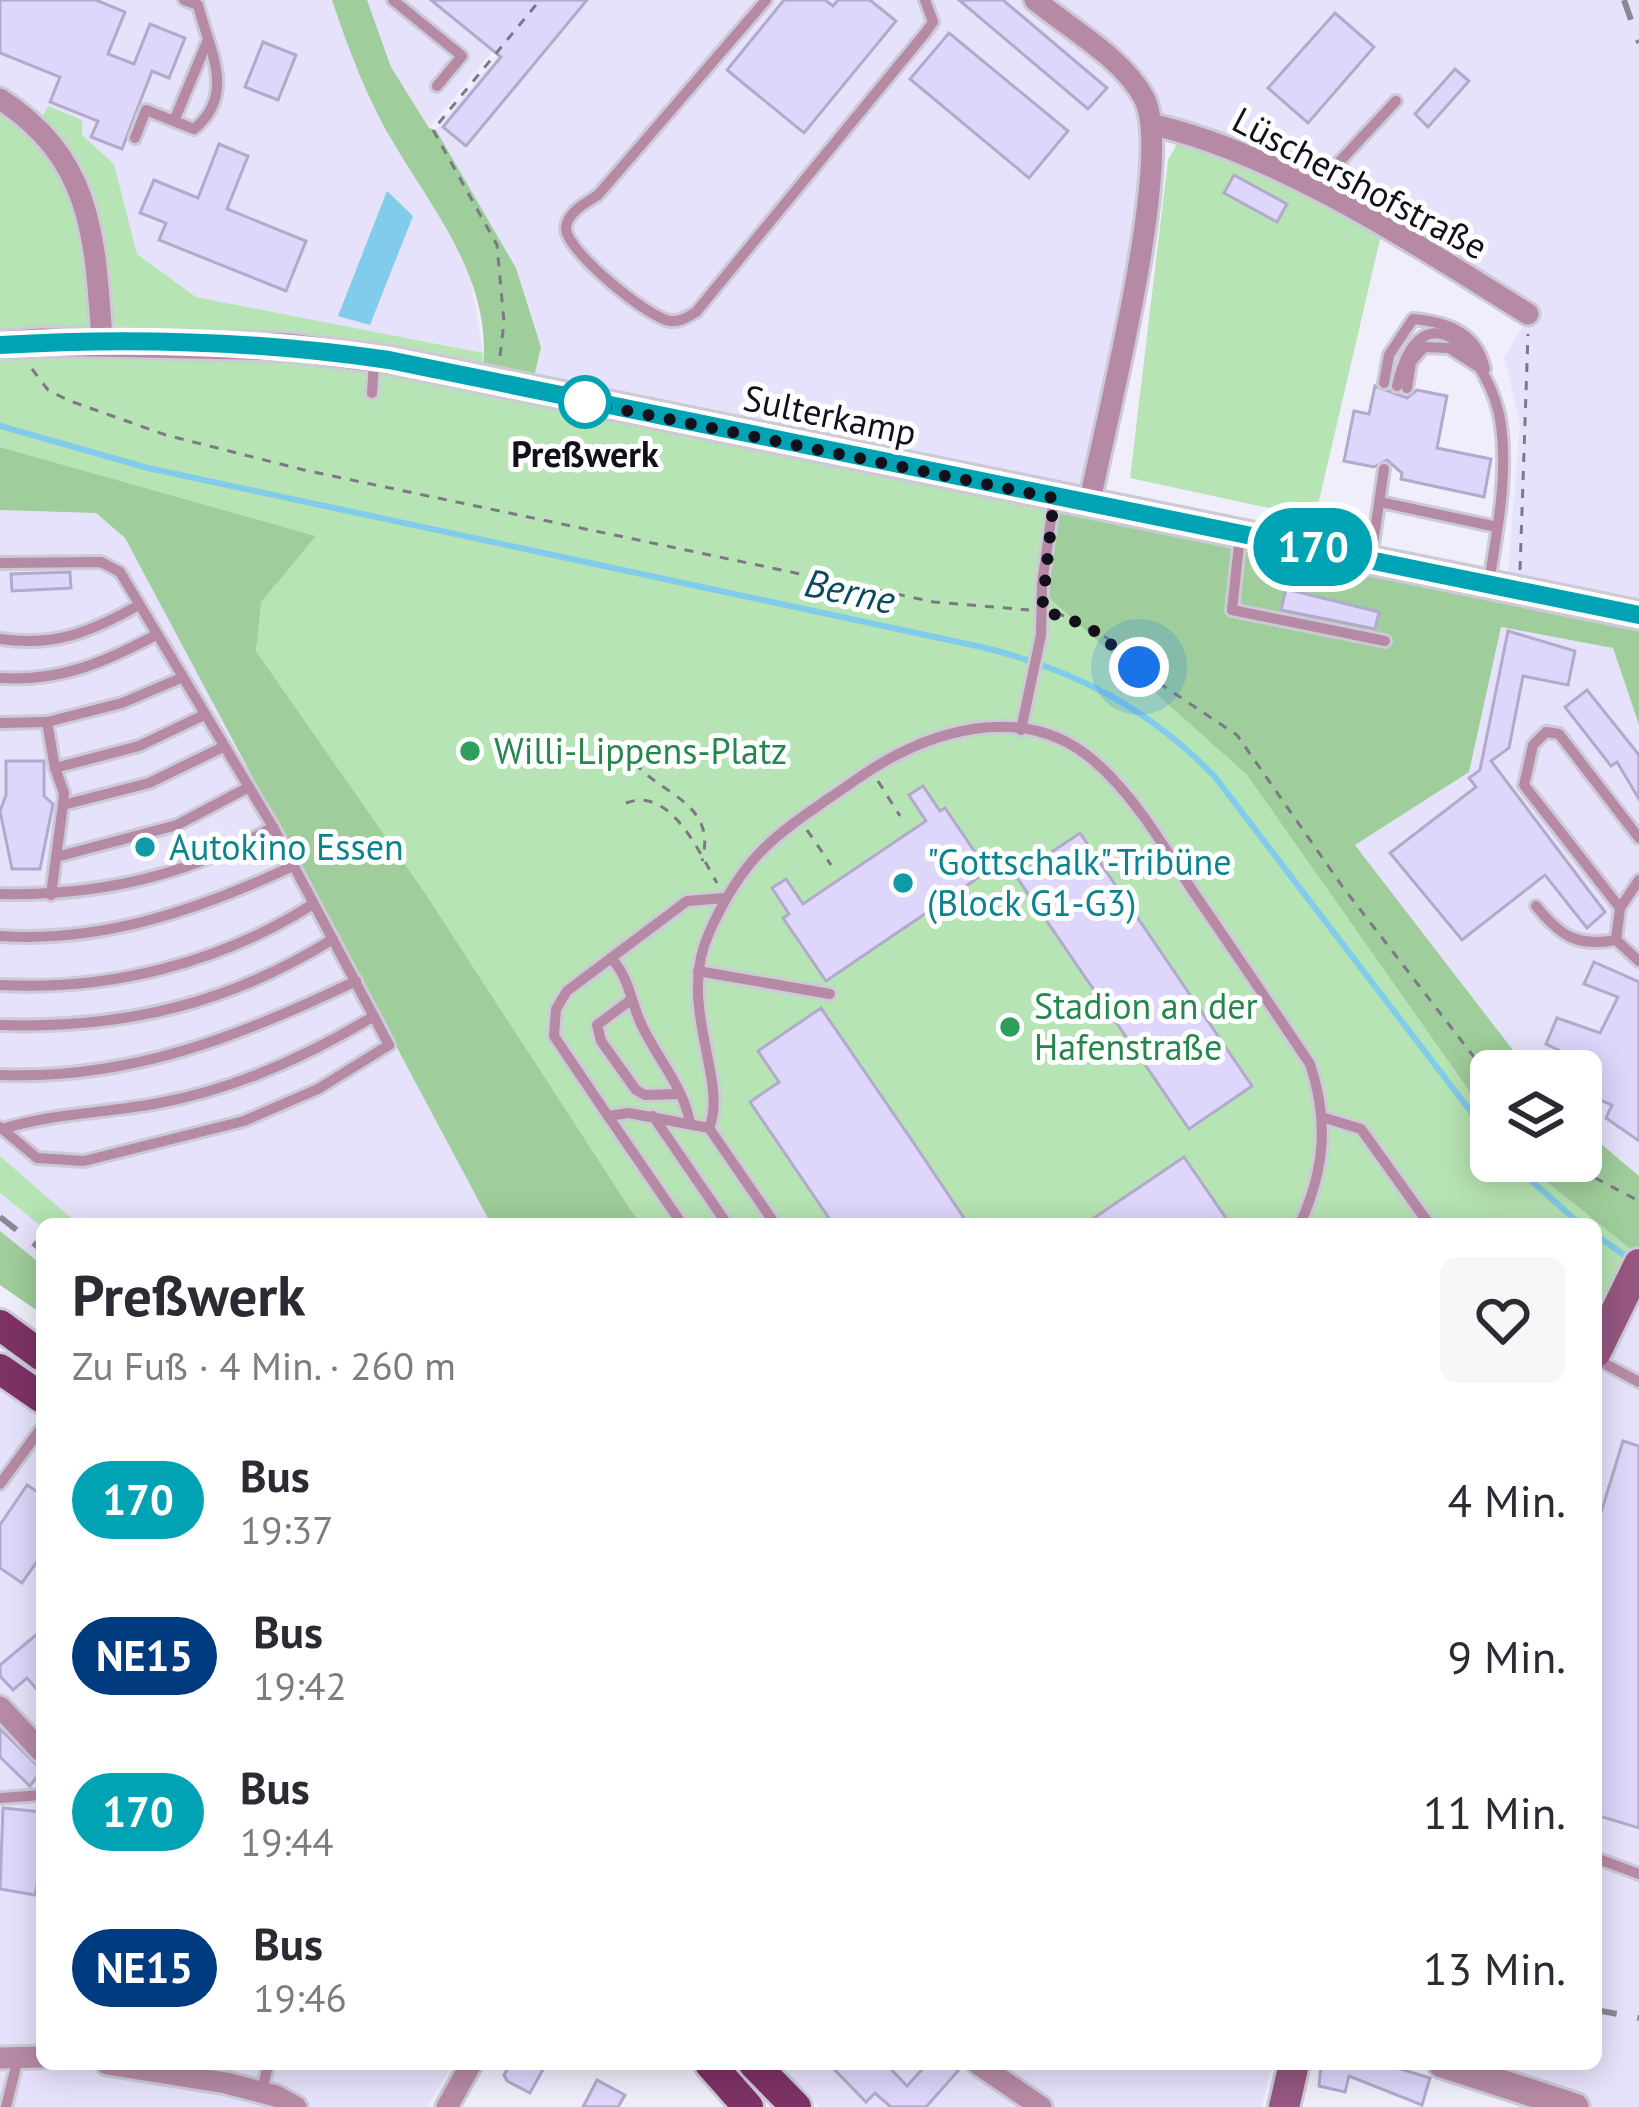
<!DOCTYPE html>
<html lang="de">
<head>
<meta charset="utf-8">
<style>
  :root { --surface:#fff; --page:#f7f7f7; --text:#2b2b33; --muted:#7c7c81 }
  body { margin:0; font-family:"PT Sans",sans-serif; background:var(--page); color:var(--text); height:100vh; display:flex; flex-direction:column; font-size:45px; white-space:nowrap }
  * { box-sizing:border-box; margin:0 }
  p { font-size:39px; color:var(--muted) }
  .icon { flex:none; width:66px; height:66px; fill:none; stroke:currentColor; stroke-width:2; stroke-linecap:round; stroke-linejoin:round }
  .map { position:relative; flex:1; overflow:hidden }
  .sheet { position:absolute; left:36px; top:1218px; width:1566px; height:852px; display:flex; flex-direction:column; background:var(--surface); border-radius:18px; box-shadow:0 6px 30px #0003 }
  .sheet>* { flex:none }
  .badge { padding:0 24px; border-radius:39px; font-size:42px; line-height:78px }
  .fabs { position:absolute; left:1470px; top:1050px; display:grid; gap:24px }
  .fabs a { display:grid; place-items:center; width:132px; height:132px; border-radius:18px; background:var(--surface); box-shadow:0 6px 30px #0003; font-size:60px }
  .you { position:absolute; width:60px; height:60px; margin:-30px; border:9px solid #fff; border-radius:50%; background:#1a73e8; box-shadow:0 0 0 18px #1a73e833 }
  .map>.badge { position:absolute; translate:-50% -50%; box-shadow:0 0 0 6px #fff }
  .round { display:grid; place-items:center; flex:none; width:126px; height:126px; border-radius:18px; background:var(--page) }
  .summary { display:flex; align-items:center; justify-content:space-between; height:204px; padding:0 36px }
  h1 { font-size:57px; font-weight:700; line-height:90px }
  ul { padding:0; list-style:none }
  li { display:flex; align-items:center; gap:36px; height:156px; padding:0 36px }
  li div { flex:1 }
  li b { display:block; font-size:45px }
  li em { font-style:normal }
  li .badge { min-width:132px; font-weight:700; text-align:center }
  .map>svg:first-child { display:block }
  .built { fill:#e7e2fb }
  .green { fill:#b7e4b4 }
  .forest { fill:#9fcd9b }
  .water { fill:#82cceb }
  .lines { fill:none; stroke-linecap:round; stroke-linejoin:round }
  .stream { stroke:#82cceb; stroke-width:6 }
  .building { fill:#ded6fb; stroke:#b2aacb; stroke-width:3 }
  .service-casing { stroke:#cdcad8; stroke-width:16 }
  .minor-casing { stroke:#cdcad8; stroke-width:27 }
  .tertiary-casing { stroke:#cdcad8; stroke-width:33 }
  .secondary-casing { stroke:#cdcad8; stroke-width:36 }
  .primary-casing { stroke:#cdcad8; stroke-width:36 }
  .path { stroke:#7c7985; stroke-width:3; stroke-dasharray:9 9; stroke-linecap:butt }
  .service { stroke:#b68aa5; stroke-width:10 }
  .minor { stroke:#b68aa5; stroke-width:21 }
  .tertiary { stroke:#b68aa5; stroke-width:27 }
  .secondary { stroke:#965781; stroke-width:30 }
  .primary { stroke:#7e3266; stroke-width:30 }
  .rail { stroke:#8b8894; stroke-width:6; stroke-dasharray:21 21; stroke-linecap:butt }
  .tertiary-bridge-casing { stroke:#cdcad8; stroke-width:33; stroke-linecap:butt }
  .tertiary-bridge { stroke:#b68aa5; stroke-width:27 }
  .line-casing { stroke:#fff; stroke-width:27 }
  .line { stroke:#00a3b4; stroke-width:18 }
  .walk { stroke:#13101b; stroke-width:12; stroke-dasharray:0 21.6 }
  .stop-dot { fill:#fff; stroke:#00a3b4; stroke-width:6 }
  .leisure-dot { fill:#2e9e5b; stroke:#fff; stroke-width:4.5 }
  .culture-dot { fill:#0f9aa8; stroke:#fff; stroke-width:4.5 }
  .labels { text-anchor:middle; stroke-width:10; stroke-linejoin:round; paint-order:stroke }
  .street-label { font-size:36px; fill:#13101b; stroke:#fff }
  .stop-label { font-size:36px; font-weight:bold; fill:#13101b; stroke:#fff }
  .leisure-label { font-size:36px; fill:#27864d; stroke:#fff; text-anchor:start }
  .culture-label { font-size:36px; fill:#0d838f; stroke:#fff; text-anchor:start }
  .water-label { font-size:39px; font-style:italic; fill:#094a5f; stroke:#fff }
</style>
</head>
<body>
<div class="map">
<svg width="1639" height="2107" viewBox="0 0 1639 2107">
  <rect width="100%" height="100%" fill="#f1eefc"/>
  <g class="built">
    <polygon points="0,0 332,0 391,140 459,244 470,273 483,353 196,297 137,254 114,164 81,135 38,125 0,95"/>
    <polygon points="367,0 535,0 429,128 391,67"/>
    <polygon points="543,0 1031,0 1142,99 1150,154 1086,503 531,390 541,347 516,268 436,130"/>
    <polygon points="1039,0 1639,0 1639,613 1507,582 1520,423 1504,357 1532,312 1156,121 1148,98"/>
    <polygon points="0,510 96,513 125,538 491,1224 78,1224 0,1156"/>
    <polygon points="1500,627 1613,648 1639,725 1639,1176 1581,1127 1581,1071 1529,1071 1355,845 1469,772"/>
    <polygon points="0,1193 42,1227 42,1265 0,1231"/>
    <polygon points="1639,1268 1639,2107 1591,2107 1460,2064 1596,2064 1596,1357"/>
    <polygon points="0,1381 42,1411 42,2064 452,2064 427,2107 0,2107"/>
    <polygon points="773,2064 1272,2064 1261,2107 819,2107"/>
  </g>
  <g class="green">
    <polygon points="0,106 35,133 85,212 98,336 0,341"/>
    <polygon points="48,106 82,120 82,135 114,164 137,254 196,297 483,353 481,381 105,337 91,211 38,125"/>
    <polygon points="1178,142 1207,144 1382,231 1315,518 1130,478 1168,160"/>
    <polygon points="0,347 286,348 1057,500 1048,597 1247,775 1491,1122 1491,1161 1521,1161 1639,1256 1596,1348 1596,1224 640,1224 425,893 256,651 260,602 316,536 0,447"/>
    <polygon points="0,1156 78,1224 42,1227 0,1193"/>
  </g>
  <g class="forest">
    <path d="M332,0H367L391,67L429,128L436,130L516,268L541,347L531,390L481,381C498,289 438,217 394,144C368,101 348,48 332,0Z"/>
    <polygon points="0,447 316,536 261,602 256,651 425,893 640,1224 491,1224 125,538 96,513 0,510"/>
    <polygon points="1057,500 1639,617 1639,725 1613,648 1501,627 1469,772 1355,845 1529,1071 1491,1071 1491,1122 1247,775 1048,597"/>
    <polygon points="1581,1127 1639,1176 1639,1256 1521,1161 1581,1161"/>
    <polygon points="0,1231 42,1265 42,1314 0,1285"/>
  </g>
  <polygon class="water" points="387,191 413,216 370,325 338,316"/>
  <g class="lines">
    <g class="stream">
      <path d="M0,426L148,468L986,648C1076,671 1150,709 1215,777L1491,1138"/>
      <polyline points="1509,1161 1580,1224"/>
      <polyline points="1596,1235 1631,1260"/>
    </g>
  </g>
  <g class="building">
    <polygon points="0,0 96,0 125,12 108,54 134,64 150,24 185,38 169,78 152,71 122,149 91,137 98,121 50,102 60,77 0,53"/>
    <polygon points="431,0 587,0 466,146 443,127 501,57"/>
    <polygon points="784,0 825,0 833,6 838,0 870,0 896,21 804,133 727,70"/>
    <polygon points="959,0 1003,0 1107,88 1088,109"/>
    <polygon points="1335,13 1374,47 1308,123 1268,88"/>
    <polygon points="949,33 1068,131 1029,178 910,79"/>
    <polygon points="263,42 296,55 278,100 245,87"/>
    <polygon points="1455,69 1469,81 1428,127 1415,114"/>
    <polygon points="219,144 248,156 227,209 306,241 286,291 159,240 166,223 140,213 154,180 198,198"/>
    <polygon points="1234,175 1287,204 1277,222 1224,193"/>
    <polygon points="1375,386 1407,398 1417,390 1447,396 1437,448 1491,459 1484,497 1401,479 1402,473 1387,460 1374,467 1344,461 1354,411 1369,414"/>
    <polygon points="70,572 71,588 12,591 11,574"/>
    <polygon points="1286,589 1379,612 1375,629 1281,610"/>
    <polygon points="1508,631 1575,651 1568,685 1523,676 1509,748 1491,761 1605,912 1587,928 1545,875 1462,940 1390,853 1476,787 1469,778 1480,770"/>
    <polygon points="1587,690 1639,755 1639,799 1617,762 1611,766 1565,707"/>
    <polygon points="6,761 44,761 44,796 53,804 40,869 12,869 0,811 6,795"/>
    <polygon points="923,786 940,811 945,808 988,871 826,981 783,918 789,914 772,888 786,879 803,904 911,831 926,821 909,795"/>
    <polygon points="1080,833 1252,1086 1189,1129 1016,876"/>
    <polygon points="1594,962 1639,982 1639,1141 1606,1118 1612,1105 1581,1092 1590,1065 1546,1044 1557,1018 1600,1033 1618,997 1584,984"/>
    <polygon points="821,1008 911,1139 968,1224 833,1224 750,1102 779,1082 758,1051"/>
    <polygon points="1184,1157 1230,1224 1085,1224"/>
    <polygon points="1623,1441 1639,1446 1639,1828 1596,1815 1596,1529"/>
    <polygon points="27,1485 42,1495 42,1554 22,1583 0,1568 0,1525"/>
    <polygon points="42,1630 42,1695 27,1678 13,1690 0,1676 0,1665"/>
    <polygon points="0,1729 42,1770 30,1786 0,1757"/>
    <polygon points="3,1808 42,1812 42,1861 35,1895 0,1889"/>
    <polygon points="510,2064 546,2064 530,2093 507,2081 504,2075"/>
    <polygon points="829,2064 886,2064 907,2086 927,2064 950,2064 958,2071 926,2107 891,2107 875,2093 866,2102"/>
    <polygon points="1321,2064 1384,2064 1430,2078 1422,2105 1349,2076 1345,2092 1319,2086"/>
    <polygon points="597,2080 625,2095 618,2107 583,2107"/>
  </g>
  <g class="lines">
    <g class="service-casing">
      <g id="service">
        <polyline points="393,0 462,56 437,86"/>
        <path d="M766,0L598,195C586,203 567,212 566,228C565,250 648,318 670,321C681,322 687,317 696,312L926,32L933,22L925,0"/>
        <polyline points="174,121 207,42"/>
        <path d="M135,138L146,110L194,129C237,94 209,50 198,5L184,0"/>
        <polyline points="1315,188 1396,101"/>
        <path d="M1384,383L1389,355L1413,319C1447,322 1477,332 1485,369"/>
        <path d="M1397,386C1422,278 1492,359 1501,425C1508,478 1497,531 1489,582"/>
        <polyline points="1407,388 1411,362 1424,347 1449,348 1477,366"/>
        <polyline points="372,393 374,361"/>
        <polyline points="1380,502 1497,527"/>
        <polyline points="1240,536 1232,610 1385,641"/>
        <polyline points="1371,558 1384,469"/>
        <polyline points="0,563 101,562 120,572 273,827 389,1045 318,1089 244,1121 84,1161 37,1158 0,1127"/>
        <path d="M0,639C54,647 91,632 137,606"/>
        <path d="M0,678C60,682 105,662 156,635"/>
        <polyline points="0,723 47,722"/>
        <polyline points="1021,730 1041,635 1042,584 1054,498"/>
        <polyline points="55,768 47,722 122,703 181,678"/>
        <polyline points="63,805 64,793 55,768 139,746 204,715"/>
        <polyline points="56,857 63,805 149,783 223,747"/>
        <polyline points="1639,880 1620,908 1616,940 1639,961"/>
        <path d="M0,894C99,896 187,876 273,827"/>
        <polyline points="51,895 56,857 177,825 249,787"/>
        <path d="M1536,906C1560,936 1577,947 1616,940"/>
        <polyline points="1620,908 1524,785 1533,745 1546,732 1559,734 1639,838"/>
        <path d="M0,936C103,943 201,909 293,866"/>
        <path d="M611,958C628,976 630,997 639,1019C653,1054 685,1087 690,1124"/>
        <polyline points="698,971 830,994"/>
        <path d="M0,985C109,991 221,963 313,904"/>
        <polyline points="632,999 597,1025 601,1041 636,1090 645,1095 679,1094"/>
        <path d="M0,1025C123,1029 229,1004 333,939"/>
        <path d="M0,1075C130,1080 241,1036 356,981"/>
        <polyline points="608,1116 554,1036 556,1009 567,991 687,901 725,898"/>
        <polyline points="653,1116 727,1224"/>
        <polyline points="1325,1118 1361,1129 1429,1224"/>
        <path d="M709,1128C729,1081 676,1005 709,933C747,847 783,831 857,779C924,732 1021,699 1093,760C1134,795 1163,845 1192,890C1232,948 1271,1006 1310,1064C1329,1121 1325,1169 1300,1224"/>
        <polyline points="709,1128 775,1224"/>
        <path d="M3,1129C52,1113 108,1113 159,1103C235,1089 308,1056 374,1016"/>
        <polyline points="682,1224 608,1116 629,1113 709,1128"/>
        <polyline points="1596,1359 1639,1382"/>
        <polyline points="0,1484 42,1427"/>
        <polyline points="0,1798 42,1795"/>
        <polyline points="1596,1858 1639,1874"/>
        <polyline points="262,2092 268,2064"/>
        <polyline points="6,2107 18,2058"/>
      </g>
    </g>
    <g class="minor-casing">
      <g id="minor">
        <path d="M1035,0C1069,28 1123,58 1144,98C1175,155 1104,429 1089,505"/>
        <path d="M0,99C93,159 95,239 102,340"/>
        <path d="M1154,125C1278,153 1419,246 1528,314"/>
        <polyline points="0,1707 42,1752"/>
        <polyline points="0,2058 41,2057"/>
        <polyline points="107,2064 226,2083 276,2096 296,2107"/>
        <polyline points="978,2064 1041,2107"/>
        <polyline points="447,2107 471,2064"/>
      </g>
    </g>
    <g class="tertiary-casing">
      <g id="tertiary">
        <polyline points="41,342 287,347 389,360 1639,615"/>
        <polyline points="1442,2064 1575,2107"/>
      </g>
    </g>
    <g class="secondary-casing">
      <g id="secondary">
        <polyline points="1596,1352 1639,1264"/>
        <polyline points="1284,2107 1294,2064"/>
      </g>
    </g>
    <g class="primary-casing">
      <g id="primary">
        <polyline points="0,1325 42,1356"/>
        <polyline points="0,1369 42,1398"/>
        <polyline points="710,2064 748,2107"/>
        <polyline points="754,2064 796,2107"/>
      </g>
    </g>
    <g class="path">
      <polyline points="500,356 504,322 497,245 433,130 540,0"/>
      <polyline points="32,369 48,390 70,401 166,435 304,470 934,602 1029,610"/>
      <polyline points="1520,570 1528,334"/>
      <polyline points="1056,612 1107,638 1156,681 1237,735 1342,886 1491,1079"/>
      <path d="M635,763C661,795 718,803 702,861"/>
      <polyline points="878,781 900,816"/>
      <path d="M626,803C670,786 698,850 717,883"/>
      <polyline points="807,830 831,865"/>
      <polyline points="1563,1161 1639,1201"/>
    </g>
    <use href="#service" class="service"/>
    <use href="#minor" class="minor"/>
    <use href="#tertiary" class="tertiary"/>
    <use href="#secondary" class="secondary"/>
    <use href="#primary" class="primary"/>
    <g class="rail">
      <polyline points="1624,0 1639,43"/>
      <polyline points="0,1217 42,1250"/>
      <polyline points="1596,2010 1639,2018"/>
    </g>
    <g class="tertiary-bridge-casing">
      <polyline id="tertiary-bridge" points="0,345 41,342"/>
    </g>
    <use href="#tertiary-bridge" class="tertiary-bridge"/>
  </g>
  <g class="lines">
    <g class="line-casing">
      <path id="line" d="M0,345C130,337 259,341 389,360L1639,615"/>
    </g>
    <use href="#line" class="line"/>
    <polyline class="walk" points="585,402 1054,498 1042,610 1088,626 1139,667"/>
  </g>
  <circle class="stop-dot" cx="585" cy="402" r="24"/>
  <g class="leisure-dot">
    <circle cx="470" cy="751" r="12"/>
    <circle cx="1010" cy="1027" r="12"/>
  </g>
  <g class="culture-dot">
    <circle cx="145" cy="847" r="12"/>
    <circle cx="903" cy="883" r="12"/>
  </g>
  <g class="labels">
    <g class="street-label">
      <text transform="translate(1360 183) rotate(28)" y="13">Lüschershofstraße</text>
      <text transform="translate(830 415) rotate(12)" y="13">Sulterkamp</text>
    </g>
    <g class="stop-label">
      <text x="585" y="467">Preßwerk</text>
    </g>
    <g class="leisure-label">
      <text x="494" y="764">Willi-Lippens-Platz</text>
      <text x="1034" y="1019">Stadion an der<tspan x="1034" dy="41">Hafenstraße</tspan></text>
    </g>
    <g class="culture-label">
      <text x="169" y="860">Autokino Essen</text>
      <text x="927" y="875">"Gottschalk"-Tribüne<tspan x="927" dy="41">(Block G1-G3)</tspan></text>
    </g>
    <g class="water-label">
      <text transform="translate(850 591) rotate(12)" y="14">Berne</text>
    </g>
  </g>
</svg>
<div class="fabs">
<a><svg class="icon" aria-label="layers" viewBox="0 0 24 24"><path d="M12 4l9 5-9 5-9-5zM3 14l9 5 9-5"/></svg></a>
</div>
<div class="you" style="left:1139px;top:667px"></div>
<b class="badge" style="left:1313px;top:547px;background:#00a3b4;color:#fff">170</b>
<section class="sheet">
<div class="summary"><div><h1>Preßwerk</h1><p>Zu Fuß · 4 Min. · 260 m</p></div><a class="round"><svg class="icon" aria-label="heart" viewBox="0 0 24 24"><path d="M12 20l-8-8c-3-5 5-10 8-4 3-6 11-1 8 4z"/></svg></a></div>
<ul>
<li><span class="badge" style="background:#00a3b4;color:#fff">170</span><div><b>Bus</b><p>19:37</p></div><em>4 Min.</em></li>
<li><span class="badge" style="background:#003b80;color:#fff">NE15</span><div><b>Bus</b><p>19:42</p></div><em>9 Min.</em></li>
<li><span class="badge" style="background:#00a3b4;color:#fff">170</span><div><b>Bus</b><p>19:44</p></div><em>11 Min.</em></li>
<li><span class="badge" style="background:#003b80;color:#fff">NE15</span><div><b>Bus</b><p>19:46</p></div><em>13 Min.</em></li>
</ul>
</section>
</div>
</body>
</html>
